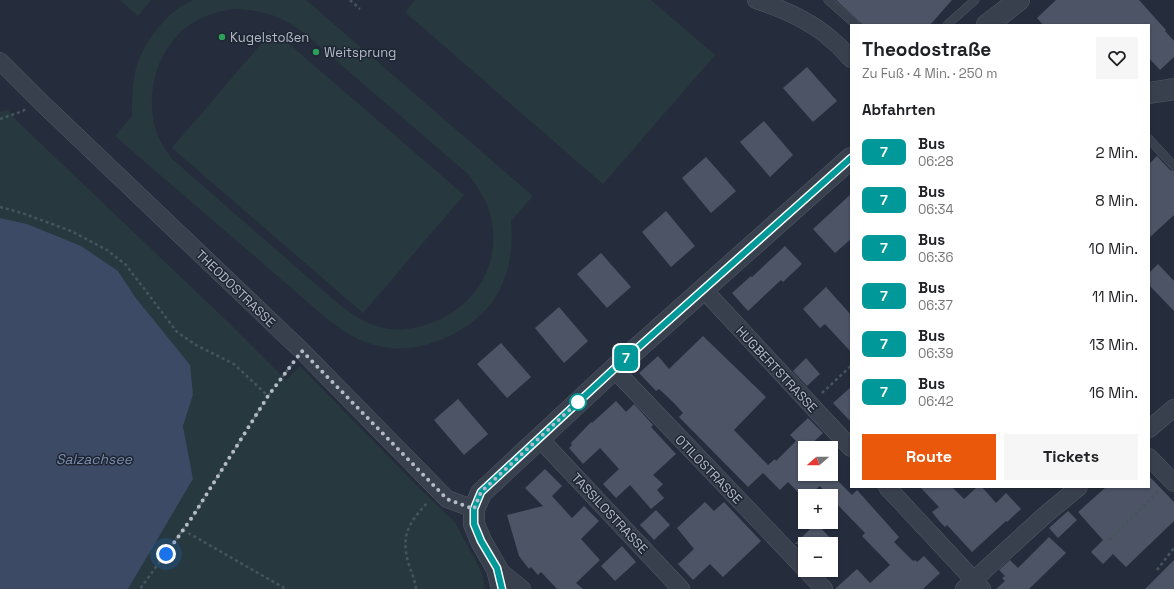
<!DOCTYPE html>
<html lang="de">
<head>
<meta charset="utf-8">
<style>
  :root { --surface:#fff; --page:#f6f6f6; --text:#202124; --muted:#757577; --accent:#ea580c }
  body { margin:0; font-family:"Space Grotesk",sans-serif; background:var(--page); color:var(--text); height:100vh; display:flex; flex-direction:column; font-size:15px; white-space:nowrap }
  * { box-sizing:border-box; margin:0 }
  p { font-size:13px; color:var(--muted) }
  .icon { flex:none; width:22px; height:22px; fill:none; stroke:currentColor; stroke-width:2; stroke-linecap:round; stroke-linejoin:round }
  .map { position:relative; flex:1; overflow:hidden }
  .details { position:absolute; left:850px; top:24px; width:300px; height:464px; display:flex; flex-direction:column; background:var(--surface); border-radius:0px; box-shadow:0 1px 3px #0004 }
  .details>* { flex:none }
  .badge { padding:0 8px; border-radius:6px; font-size:14px; line-height:26px }
  .needle { width:26px; rotate:250deg }
  .fabs { position:absolute; left:798px; top:441px; display:grid; gap:8px }
  .fabs a { display:grid; place-items:center; width:40px; height:40px; border-radius:0px; background:var(--surface); box-shadow:0 1px 3px #0004; font-size:20px }
  .you { position:absolute; width:20px; height:20px; margin:-10px; border:3px solid #fff; border-radius:50%; background:#1a73e8; box-shadow:0 0 0 6px #1a73e833 }
  .map>.badge { position:absolute; translate:-50% -50%; box-shadow:0 0 0 2px #fff }
  h2 { padding:0 12px; font-size:15px; line-height:36px }
  .round { display:grid; place-items:center; flex:none; width:42px; height:42px; border-radius:0px; background:var(--page) }
  .overview { display:flex; align-items:center; justify-content:space-between; height:68px; padding:0 12px }
  h1 { font-size:19px; font-weight:600; line-height:30px }
  .button { display:flex; gap:8px; margin-top:auto; padding:8px 12px }
  .button a { flex:1; height:46px; border-radius:0px; background:var(--accent); color:#fff; font-size:16px; font-weight:600; line-height:46px; text-align:center }
  .button a+a { background:var(--page); color:var(--text) }
  ul { padding:0; list-style:none }
  li { display:flex; align-items:center; gap:12px; height:48px; padding:0 12px }
  li div { flex:1 }
  li b { display:block; font-size:15px }
  li em { font-style:normal }
  li .badge { min-width:44px; font-weight:700; text-align:center }
  .map>svg:first-child { display:block }
  .green { fill:#27393e; fill-rule:evenodd }
  .water { fill:#3c4a65 }
  .building { fill:#4c5465 }
  .lines { fill:none; stroke-linecap:round; stroke-linejoin:round }
  .service-casing { stroke:#515865; stroke-width:9 }
  .minor-casing { stroke:#515865; stroke-width:18 }
  .tertiary-casing { stroke:#515865; stroke-width:22 }
  .path { stroke:#45565b; stroke-width:2.5; stroke-dasharray:3 3; stroke-linecap:butt }
  .service { stroke:#39404d; stroke-width:8 }
  .minor { stroke:#39404d; stroke-width:17 }
  .tertiary { stroke:#39404d; stroke-width:21 }
  .line-casing { stroke:#fff; stroke-width:9 }
  .line { stroke:#009898; stroke-width:6 }
  .walk { stroke:#b5bbc8; stroke-width:4; stroke-dasharray:0 7.2 }
  .leisure-dot { fill:#2e9e5b; stroke:#1e2532; stroke-width:1.5 }
  .stop-dot { fill:#fff; stroke:#009898; stroke-width:2 }
  .labels { text-anchor:middle; stroke-width:3; stroke-linejoin:round; paint-order:stroke }
  .poi-label { font-size:13px; fill:#b5bbc8; stroke:#1e2532; text-anchor:start }
  .street-label { font-size:13px; fill:#b5bbc8; stroke:#1e2532 }
  .water-label { font-size:14px; font-style:italic; fill:#7e8eae; stroke:#1e2532 }
</style>
</head>
<body>
<div class="map">
<svg width="1174" height="589" viewBox="0 0 1174 589">
  <rect width="100%" height="100%" fill="#252d3d"/>
  <g class="green">
    <polygon points="120,0 151,0 138,16"/>
    <path d="M194,0H306L533,196L511,221C513,244 511,266 501,287C482,329 422,357 378,346C357,341 341,330 325,317L115,136L132,116C132,102 132,88 135,73C140,49 158,24 177,9C182,5 188,3 194,0ZM235,9C263,10 281,16 303,32L468,174C475,183 481,192 486,202C505,247 486,296 443,318C424,327 405,332 384,328C365,324 351,314 336,302L171,158C165,149 159,140 156,131C143,87 161,34 206,16C216,12 225,10 235,9Z"/>
    <polygon points="415,0 651,0 715,55 603,184 405,12"/>
    <polygon points="273,30 464,195 363,313 172,148"/>
    <polygon points="8,110 18,122 229,323 286,380 300,366 420,489 455,522 482,573 485,589 128,589 193,479 183,426 193,395 118,271 27,224 0,218 0,112"/>
  </g>
  <polygon class="water" points="0,218 27,224 81,246 118,271 135,297 190,365 193,395 183,426 193,479 128,589 0,589"/>
  <g class="building">
    <polygon points="836,0 952,0 930,25 863,25"/>
    <polygon points="1056,0 1139,0 1166,30 1165,31 1174,41 1174,57 1160,70 1149,58 1149,25 1043,25 1037,18"/>
    <polygon points="807,67 837,101 813,122 783,88"/>
    <polygon points="764,121 793,155 770,177 740,142"/>
    <polygon points="1157,156 1170,170 1174,171 1174,215 1149,238 1149,164"/>
    <polygon points="706,157 736,191 711,213 682,178"/>
    <polygon points="851,194 851,239 835,253 813,229"/>
    <polygon points="666,211 695,246 671,267 642,232"/>
    <polygon points="785,246 802,264 783,282 781,280 748,311 732,293 751,276 752,277"/>
    <polygon points="601,253 631,287 607,308 577,274"/>
    <polygon points="1158,264 1174,281 1174,311 1149,285 1149,273"/>
    <polygon points="826,287 851,315 851,352 825,324 820,328 803,309"/>
    <polygon points="559,307 588,341 564,363 535,328"/>
    <polygon points="703,336 766,397 734,430 768,465 775,459 776,461 796,441 790,435 808,418 823,433 807,448 805,448 805,474 834,474 832,475 852,495 857,490 899,537 894,542 913,561 915,560 917,562 924,556 940,573 923,589 835,589 857,569 870,583 890,565 862,536 865,533 831,498 831,496 829,496 820,486 809,495 805,491 801,495 788,482 780,490 763,473 748,487 679,417 683,413 674,403 659,389 656,391 639,373 658,356 669,369"/>
    <polygon points="501,343 531,377 507,398 477,364"/>
    <polygon points="806,358 820,374 807,386 793,371"/>
    <polygon points="851,387 851,422 833,403"/>
    <polygon points="458,399 488,434 464,455 434,420"/>
    <polygon points="616,401 626,412 634,404 653,425 651,427 676,454 653,475 663,484 657,490 664,498 651,509 630,485 616,498 603,484 619,469 600,448 583,464 569,448 572,445 571,443 591,422 592,423"/>
    <polygon points="545,469 562,486 552,496 572,518 584,506 599,521 581,539 600,560 576,583 583,589 557,589 541,572 538,575 531,567 529,569 519,556 507,515 543,506 525,488"/>
    <polygon points="1149,476 1174,502 1174,521 1126,567 1113,554 1103,564 1091,552 1103,540 1078,512 1106,487 1149,487"/>
    <polygon points="920,487 952,487 964,499 977,487 982,487 996,503 1006,493 1021,509 1007,522 1006,521 972,552 947,525 945,527 940,522 932,512 939,507"/>
    <polygon points="705,502 714,511 724,502 761,541 723,577 710,564 693,580 678,564 694,549 677,528"/>
    <polygon points="656,510 670,525 654,540 640,525"/>
    <polygon points="1068,511 1077,520 1058,538 1049,528"/>
    <polygon points="816,523 836,544 795,544"/>
    <polygon points="1049,537 1066,553 1029,589 996,589 1005,581 1002,578 1005,576 999,570 1010,560 1018,568"/>
    <polygon points="622,546 636,562 615,581 601,566"/>
    <polygon points="1174,560 1174,589 1145,589"/>
  </g>
  <g class="lines">
    <g class="service-casing">
      <g id="service">
        <polyline points="828,0 856,25"/>
        <polyline points="947,25 975,0"/>
        <polyline points="1149,139 1174,166"/>
      </g>
    </g>
    <g class="minor-casing">
      <g id="minor">
        <path d="M756,0C783,9 812,21 833,41C840,46 845,53 851,59"/>
        <polyline points="0,61 43,104 302,351 447,499 474,509"/>
        <polyline points="703,289 851,448"/>
        <polyline points="614,369 805,569"/>
        <polyline points="1149,429 1174,408"/>
        <polyline points="539,438 681,589"/>
        <polyline points="1149,457 1174,483"/>
        <polyline points="887,487 982,589"/>
        <polyline points="497,569 522,589"/>
        <polyline points="806,570 824,589"/>
        <polyline points="964,589 1045,515 1079,487"/>
      </g>
    </g>
    <g class="tertiary-casing">
      <g id="tertiary">
        <polyline points="987,25 1019,0"/>
        <polyline points="1149,93 1174,89"/>
        <polyline points="502,589 497,569 481,541 474,524 474,509 481,493 614,369 851,158"/>
      </g>
    </g>
    <g class="path">
      <polyline points="350,0 360,9"/>
      <polyline points="0,119 23,111 25,109"/>
      <polyline points="0,207 22,213 71,231 107,250 126,265 177,332 196,345 234,364 268,396 193,516 140,589"/>
      <polyline points="822,393 851,366"/>
      <polyline points="268,396 293,363"/>
      <polyline points="183,530 286,589"/>
      <polyline points="1109,540 1160,490"/>
      <polyline points="1157,570 1174,548"/>
      <path d="M416,589C415,580 411,571 408,562C401,534 409,523 427,503"/>
    </g>
    <use href="#service" class="service"/>
    <use href="#minor" class="minor"/>
    <use href="#tertiary" class="tertiary"/>
  </g>
  <g class="lines">
    <g class="line-casing">
      <polyline id="line" points="502,589 497,568 481,541 474,524 474,509 481,492 614,369 851,158"/>
    </g>
    <use href="#line" class="line"/>
    <polyline class="walk" points="166,554 193,516 268,396 302,351 447,499 474,509 481,492 578,402"/>
  </g>
  <g class="leisure-dot">
    <circle cx="222" cy="37" r="4"/>
    <circle cx="316" cy="52" r="4"/>
  </g>
  <circle class="stop-dot" cx="578" cy="402" r="8"/>
  <g class="labels">
    <g class="poi-label">
      <text x="230" y="42">Kugelstoßen</text>
      <text x="324" y="57">Weitsprung</text>
    </g>
    <g class="street-label">
      <text transform="translate(236 288) rotate(44)" y="5">THEODOSTRASSE</text>
      <text transform="translate(777 369) rotate(47)" y="5">HUGBERTSTRASSE</text>
      <text transform="translate(709 469) rotate(46)" y="5">OTILOSTRASSE</text>
      <text transform="translate(610 513) rotate(47)" y="5">TASSILOSTRASSE</text>
    </g>
    <g class="water-label">
      <text x="94" y="464">Salzachsee</text>
    </g>
  </g>
</svg>
<div class="fabs">
<a><svg class="needle" viewBox="-14 -14 28 28"><path d="M0-13l5 13h-10z" fill="#e53935"/><path d="M0 13l5-13h-10z" fill="#757577"/></svg></a>
<a>+</a>
<a>−</a>
</div>
<div class="you" style="left:166px;top:554px"></div>
<b class="badge" style="left:626px;top:358px;background:#009898;color:#fff">7</b>
<section class="details">
<div class="overview"><div><h1>Theodostraße</h1><p>Zu Fuß · 4 Min. · 250 m</p></div><a class="round"><svg class="icon" aria-label="heart" viewBox="0 0 24 24"><path d="M12 20l-8-8c-3-5 5-10 8-4 3-6 11-1 8 4z"/></svg></a></div>
<h2>Abfahrten</h2>
<ul>
<li><span class="badge" style="background:#009898;color:#fff">7</span><div><b>Bus</b><p>06:28</p></div><em>2 Min.</em></li>
<li><span class="badge" style="background:#009898;color:#fff">7</span><div><b>Bus</b><p>06:34</p></div><em>8 Min.</em></li>
<li><span class="badge" style="background:#009898;color:#fff">7</span><div><b>Bus</b><p>06:36</p></div><em>10 Min.</em></li>
<li><span class="badge" style="background:#009898;color:#fff">7</span><div><b>Bus</b><p>06:37</p></div><em>11 Min.</em></li>
<li><span class="badge" style="background:#009898;color:#fff">7</span><div><b>Bus</b><p>06:39</p></div><em>13 Min.</em></li>
<li><span class="badge" style="background:#009898;color:#fff">7</span><div><b>Bus</b><p>06:42</p></div><em>16 Min.</em></li>
</ul>
<div class="button"><a>Route</a><a>Tickets</a></div>
</section>
</div>
</body>
</html>
